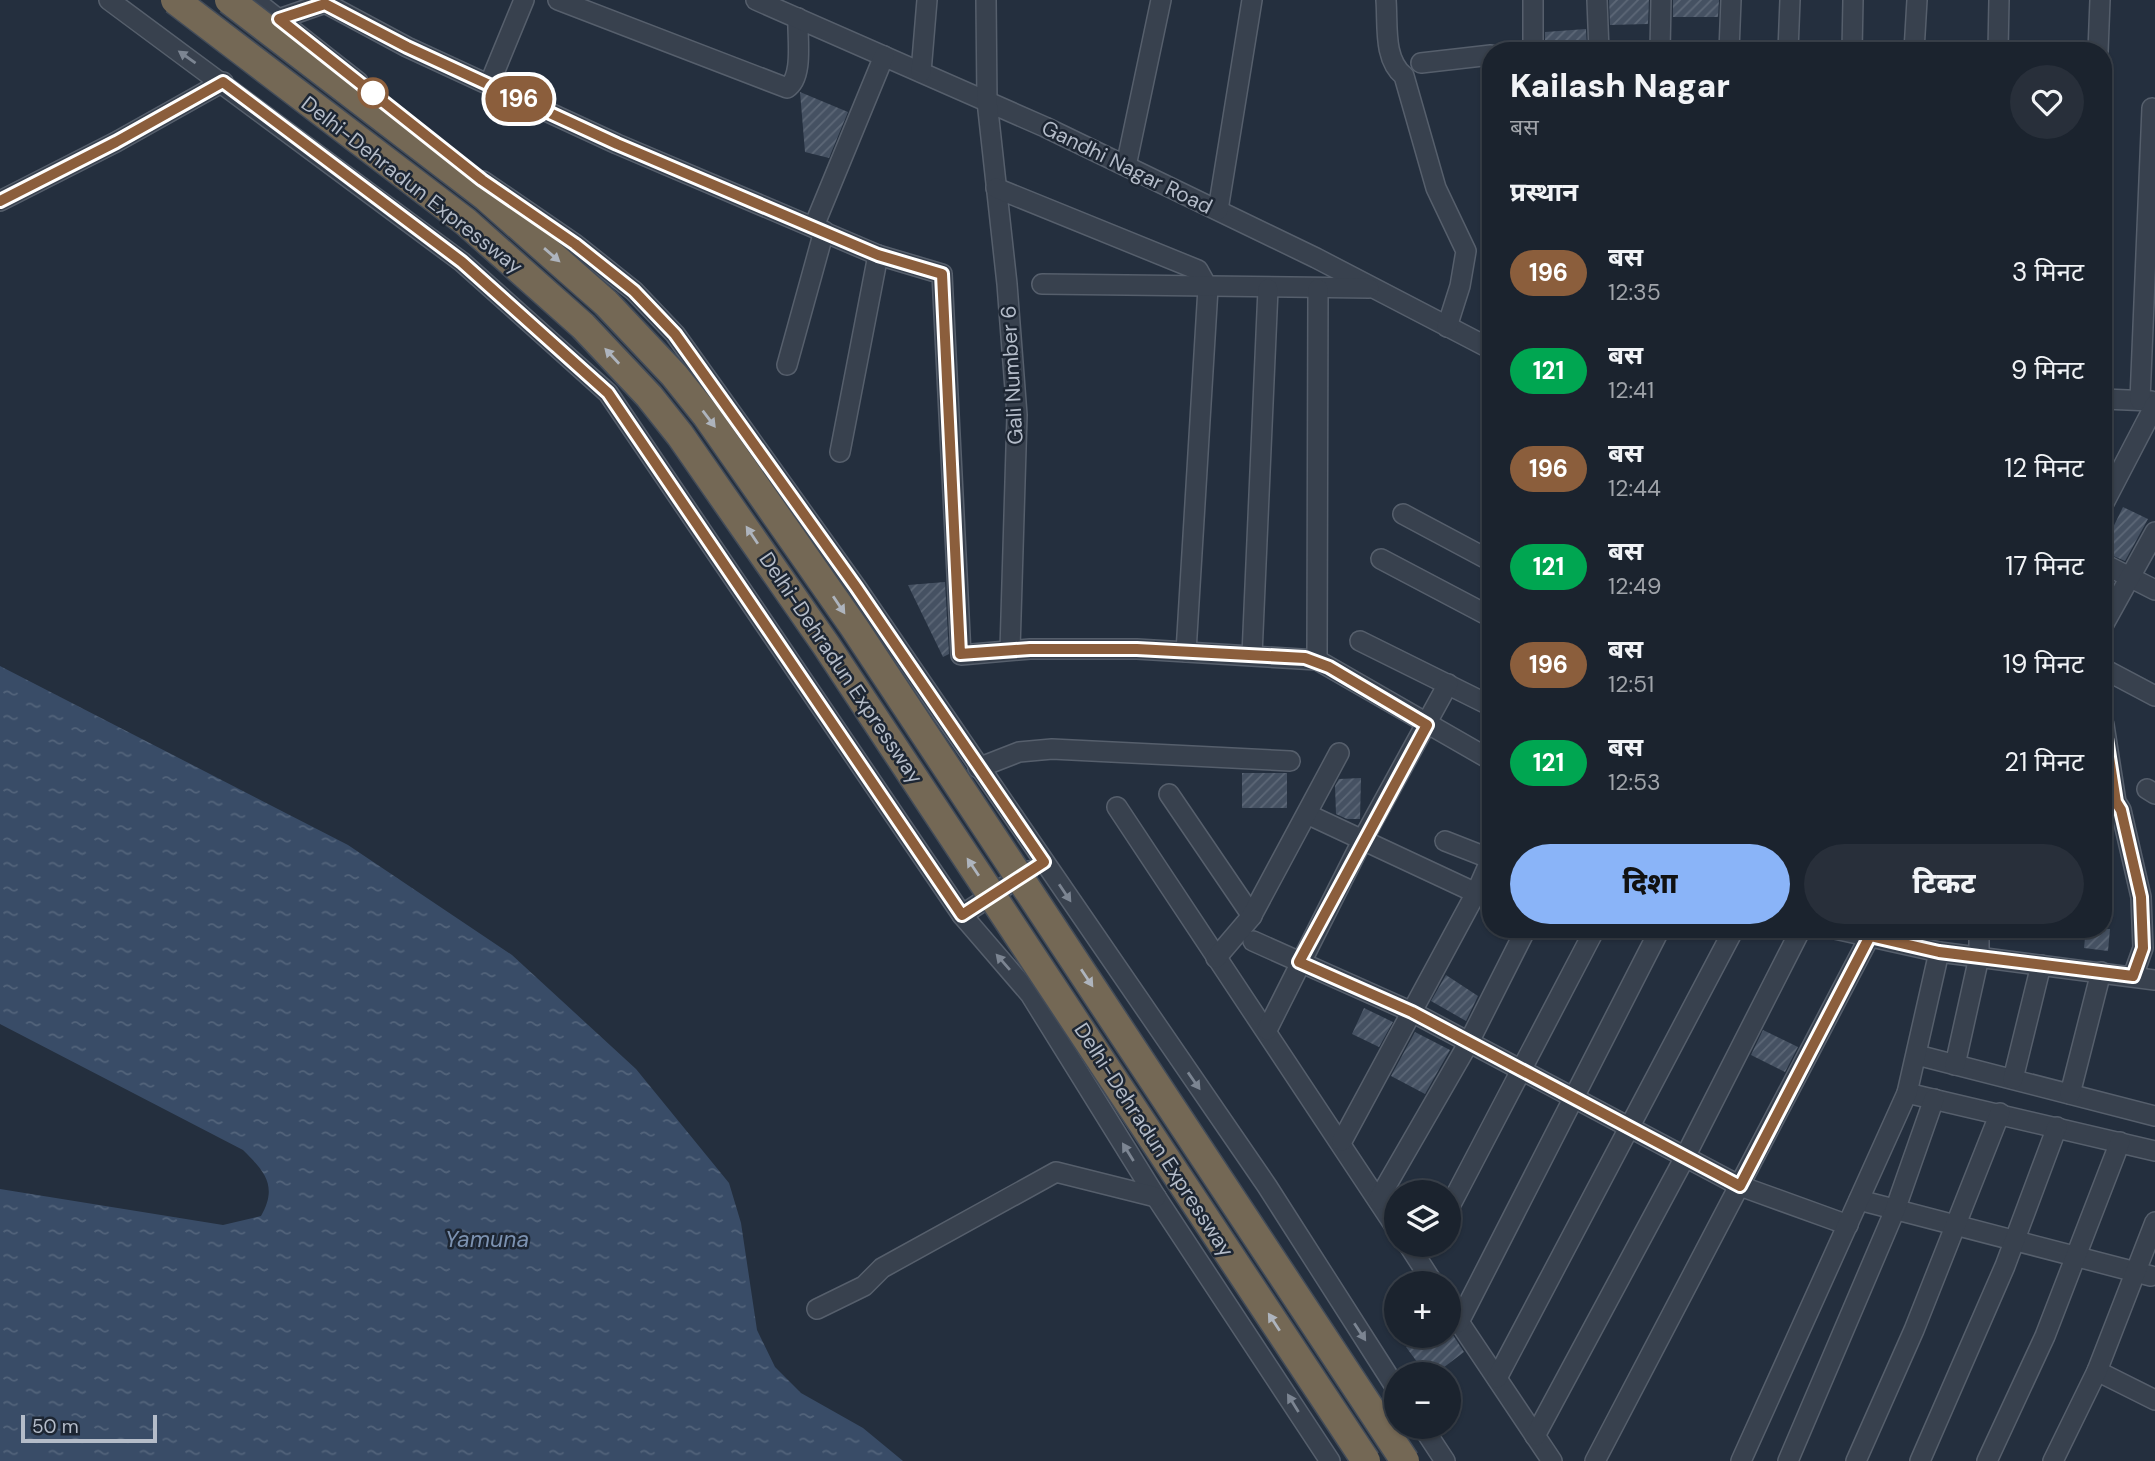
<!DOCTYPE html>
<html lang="hi">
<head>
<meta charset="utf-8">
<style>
  :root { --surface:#1b232e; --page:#282f3a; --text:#f1f3f6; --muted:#a0a4aa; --line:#39404a; --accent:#8ab4f8 }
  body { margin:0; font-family:"DM Sans","Noto Sans Devanagari",sans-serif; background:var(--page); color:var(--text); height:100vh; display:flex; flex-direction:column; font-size:26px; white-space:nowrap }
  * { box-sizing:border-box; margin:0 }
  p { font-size:23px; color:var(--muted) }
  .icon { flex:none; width:38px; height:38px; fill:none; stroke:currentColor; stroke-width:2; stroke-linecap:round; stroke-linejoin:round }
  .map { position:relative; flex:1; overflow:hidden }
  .drawer { position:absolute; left:1482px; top:42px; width:630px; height:896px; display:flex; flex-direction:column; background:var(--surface); border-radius:28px; box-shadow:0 2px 5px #0004,0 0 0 2px var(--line) }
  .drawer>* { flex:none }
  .badge { padding:0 14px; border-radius:23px; font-size:24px; line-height:46px }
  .tools { position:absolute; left:1384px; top:1180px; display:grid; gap:14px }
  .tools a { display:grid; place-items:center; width:77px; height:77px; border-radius:50%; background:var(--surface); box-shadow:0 2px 5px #0004,0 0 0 2px var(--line); font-size:35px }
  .scale { position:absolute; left:21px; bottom:18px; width:136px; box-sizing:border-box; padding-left:7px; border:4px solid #b4bcc9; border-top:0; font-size:19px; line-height:24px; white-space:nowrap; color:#b4bcc9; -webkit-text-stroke:5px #1d2633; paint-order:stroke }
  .map>.badge { position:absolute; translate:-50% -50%; box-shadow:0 0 0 4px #fff }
  h2 { padding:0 28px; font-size:26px; line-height:63px }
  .round { display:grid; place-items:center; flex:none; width:74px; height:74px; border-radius:37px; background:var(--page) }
  .head { display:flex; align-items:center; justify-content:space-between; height:119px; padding:0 28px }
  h1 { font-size:33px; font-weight:800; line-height:52px }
  .button { display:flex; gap:14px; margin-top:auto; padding:14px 28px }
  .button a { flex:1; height:80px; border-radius:42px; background:var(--accent); color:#111; font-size:28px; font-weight:800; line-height:80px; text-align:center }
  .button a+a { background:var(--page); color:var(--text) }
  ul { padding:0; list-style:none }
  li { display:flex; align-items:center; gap:21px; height:98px; padding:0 28px }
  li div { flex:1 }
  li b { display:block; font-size:26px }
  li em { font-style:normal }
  li .badge { min-width:77px; font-weight:700; text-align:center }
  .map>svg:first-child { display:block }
  .water { fill:url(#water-ripples) }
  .building { fill:url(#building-hatch) }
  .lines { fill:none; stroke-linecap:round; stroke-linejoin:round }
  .minor-casing { stroke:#565f6c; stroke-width:22 }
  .minor { stroke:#38414e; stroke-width:19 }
  .highway-bridge-casing { stroke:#434c59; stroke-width:31; stroke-linecap:butt }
  .highway-bridge { stroke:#746855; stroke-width:28 }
  .oneway { fill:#7c8592 }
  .oneway2 { fill:#aeb4bd }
  .line-casing { stroke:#fff; stroke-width:16 }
  .line { stroke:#8b5e3c; stroke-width:10 }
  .stop-dot { fill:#fff; stroke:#8b5e3c; stroke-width:3.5 }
  .labels { text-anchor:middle; stroke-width:5; stroke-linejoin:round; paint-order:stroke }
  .street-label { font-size:21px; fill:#b4bcc9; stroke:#1d2633 }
  .water-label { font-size:23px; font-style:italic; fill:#7c92b1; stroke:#1d2633 }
</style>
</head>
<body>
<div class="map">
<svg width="2155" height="1461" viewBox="0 0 2155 1461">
  <defs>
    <pattern id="water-ripples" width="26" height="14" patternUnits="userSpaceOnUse" patternTransform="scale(1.75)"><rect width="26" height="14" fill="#394c67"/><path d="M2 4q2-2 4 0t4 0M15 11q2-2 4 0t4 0" fill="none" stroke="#53647b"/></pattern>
    <pattern id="building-hatch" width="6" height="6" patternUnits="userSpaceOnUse" patternTransform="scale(1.75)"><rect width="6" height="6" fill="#455162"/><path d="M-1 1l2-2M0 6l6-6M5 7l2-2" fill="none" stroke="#5d6877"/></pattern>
  </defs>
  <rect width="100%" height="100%" fill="#242f3e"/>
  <path class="water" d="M0,666L348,845L512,955L636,1069L729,1183L741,1223L757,1330L775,1367L801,1393L863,1428L903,1461H0V1189L223,1225L261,1216C278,1186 265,1172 243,1150L0,1024Z"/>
  <g class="building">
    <polygon points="1609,0 1649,0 1648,24 1610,25"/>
    <polygon points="1673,0 1719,0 1718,17 1673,17"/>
    <polygon points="1586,29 1587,51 1545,51 1545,32"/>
    <polygon points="800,92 848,112 829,158 805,152"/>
    <polygon points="2123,507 2148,519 2125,561 2104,552 2104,546"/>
    <polygon points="945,582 949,654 943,657 908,585"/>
    <rect x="1242" y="773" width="45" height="35"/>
    <polygon points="1361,778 1360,819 1347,819 1336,814 1335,786 1339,779"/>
    <polygon points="2086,929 2110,929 2108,951 2084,948"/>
    <polygon points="1446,975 1478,996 1466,1021 1431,1001"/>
    <polygon points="1364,1008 1393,1022 1379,1047 1352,1034"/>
    <polygon points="1763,1030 1798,1047 1785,1072 1751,1055"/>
    <polygon points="1415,1032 1450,1050 1425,1094 1391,1076"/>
    <polygon points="1449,1329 1464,1352 1435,1374 1426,1374 1406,1347 1423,1335 1449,1335"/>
  </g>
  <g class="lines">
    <g class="minor-casing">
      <g id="minor">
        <polyline points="109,0 462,262 608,393 962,915 1030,994 1156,1197 1330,1461"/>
        <polyline points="254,0 358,82"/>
        <path d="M558,0L787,88C804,77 797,37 798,18"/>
        <polyline points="756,0 1045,127 1316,258 1491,349"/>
        <polyline points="986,0 987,101 1007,284 1017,415 1010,650"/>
        <path d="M1386,0C1388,25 1383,59 1404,76L1436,188L1466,251L1460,286L1447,327"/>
        <polyline points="1533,0 1533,51"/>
        <polyline points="1597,0 1599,51"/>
        <polyline points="279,19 325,3 407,47 617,144 878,255 942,274 961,655 1030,649 1137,649 1317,660 1491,760"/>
        <polyline points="1660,51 1661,0"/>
        <polyline points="1729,51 1731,0"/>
        <polyline points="1788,51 1790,0"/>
        <polyline points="1852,51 1853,0"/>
        <polyline points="1914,51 1917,0"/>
        <polyline points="1998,51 1999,0"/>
        <polyline points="2098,51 2100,0"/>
        <polyline points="1421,63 1491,55"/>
        <polyline points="921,72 927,0"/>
        <polyline points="489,85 524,0"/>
        <polyline points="1126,166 1161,0"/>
        <polyline points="483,181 575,244 634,291 675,334 856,587 1267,1186 1396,1388"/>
        <polyline points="996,188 1198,270 1208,288 1186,652"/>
        <polyline points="0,201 116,142 223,82"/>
        <polyline points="1218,210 1252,0"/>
        <polyline points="814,226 884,56"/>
        <polyline points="1042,284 1369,288"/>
        <polyline points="787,365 824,231"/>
        <polyline points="2104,399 2151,401"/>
        <polyline points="2140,400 2152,108"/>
        <polyline points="840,452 878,255"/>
        <polyline points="2104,503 2155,405"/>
        <polyline points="1403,514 1491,561"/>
        <polyline points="1381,559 1491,617"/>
        <polyline points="2104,564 2155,590"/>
        <polyline points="2104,624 2155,532"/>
        <polyline points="1360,641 1491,706"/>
        <polyline points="1252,655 1268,289"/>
        <polyline points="1317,660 1318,289"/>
        <polyline points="2104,669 2155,696"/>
        <polyline points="2104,725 2116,802 2121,810 2141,897 2143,948 2133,976"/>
        <polyline points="978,768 1019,752 1052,749 1290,761"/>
        <polyline points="2147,789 2155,794"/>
        <polyline points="1169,794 1252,916"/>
        <polyline points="1117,807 1396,1228"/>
        <polyline points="1307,814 1476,893"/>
        <polyline points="1445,841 1491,859"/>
        <polyline points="962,915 1028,871"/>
        <polyline points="1835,929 1939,952 2155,980"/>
        <polyline points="1253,941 1412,1012 1740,1186 1848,1225"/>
        <polyline points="1216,958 1251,917 1339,753"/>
        <polyline points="1267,1030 1363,839 1448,684"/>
        <polyline points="1917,1055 2155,1116"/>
        <polyline points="1955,1065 1979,957 1979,929"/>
        <polyline points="2013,1079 2041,965"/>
        <polyline points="1907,1093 2155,1151"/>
        <polyline points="2070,1094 2101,972"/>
        <polyline points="1342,1141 1476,893 1491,859"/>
        <polyline points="1378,1200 1468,1044 1526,929"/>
        <polyline points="1859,1200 2151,1276"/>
        <polyline points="1449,1208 1595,929"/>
        <polyline points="1408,1244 1433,1283"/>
        <polyline points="1449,1307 1552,1461"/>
        <polyline points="817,1309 864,1286 882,1268 1056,1172 1156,1197"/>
        <polyline points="1459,1322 1660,929"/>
        <polyline points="2097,1371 2155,1400"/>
        <polyline points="1497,1378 1734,929"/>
        <polyline points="1422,1426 1445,1461"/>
        <polyline points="1535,1436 1685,1157 1801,929"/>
        <polyline points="1595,1461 1870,936"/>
        <polyline points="1741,1461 1907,1093 1939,952"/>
        <polyline points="1788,1461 1895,1210 1934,1099"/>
        <polyline points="1856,1461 1914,1330 2000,1113"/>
        <polyline points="1920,1461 2005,1266 2057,1127"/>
        <polyline points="1987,1461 2045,1336 2120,1142"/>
        <polyline points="2053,1461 2097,1371 2155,1222"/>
      </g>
    </g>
    <use href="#minor" class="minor"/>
    <g class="highway-bridge-casing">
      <g id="highway-bridge">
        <polyline points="175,0 466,222 583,326 649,396 680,435 826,645 1366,1461"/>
        <polyline points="229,0 486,197 606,303 674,375 706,415 854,627 1405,1461"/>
      </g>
    </g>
    <use href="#highway-bridge" class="highway-bridge"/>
  </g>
  <defs><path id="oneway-solid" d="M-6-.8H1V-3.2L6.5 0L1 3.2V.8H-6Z" transform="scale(1.75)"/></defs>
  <g class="oneway">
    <use href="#oneway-solid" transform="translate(187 57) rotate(-145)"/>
    <use href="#oneway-solid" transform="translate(1065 893) rotate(56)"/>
    <use href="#oneway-solid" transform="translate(1003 962) rotate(-131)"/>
    <use href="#oneway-solid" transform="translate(1194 1081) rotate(55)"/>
    <use href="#oneway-solid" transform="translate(1128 1152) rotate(-122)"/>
    <use href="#oneway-solid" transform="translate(1360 1332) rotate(57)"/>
    <use href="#oneway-solid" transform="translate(1293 1403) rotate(-122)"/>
  </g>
  <g class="oneway2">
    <use href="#oneway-solid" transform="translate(552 255) rotate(41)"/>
    <use href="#oneway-solid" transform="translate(612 356) rotate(-133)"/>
    <use href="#oneway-solid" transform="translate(709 419) rotate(53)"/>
    <use href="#oneway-solid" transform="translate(752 535) rotate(-124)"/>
    <use href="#oneway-solid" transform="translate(839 605) rotate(56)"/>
    <use href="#oneway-solid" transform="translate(973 867) rotate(-124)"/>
    <use href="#oneway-solid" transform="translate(1087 978) rotate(56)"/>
    <use href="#oneway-solid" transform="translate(1274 1322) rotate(-123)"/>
  </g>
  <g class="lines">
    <g class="line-casing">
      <polyline id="line" points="0,201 116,142 223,82 462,262 608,393 962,915 1044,862 856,587 675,334 634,291 575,244 482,180 279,19 325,4 407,47 617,144 878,255 942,274 960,654 1030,649 1137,649 1305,658 1329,667 1427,725 1299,962 1412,1012 1740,1186 1870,936 1939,952 2133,976 2143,948 2141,897 2121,810 2116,802 2104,725"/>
    </g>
    <use href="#line" class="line"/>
  </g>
  <circle class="stop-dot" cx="373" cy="93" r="14"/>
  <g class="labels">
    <g class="street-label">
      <text transform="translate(1127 167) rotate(26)" y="7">Gandhi Nagar Road</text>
      <text transform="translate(412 185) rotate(38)" y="7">Delhi-Dehradun Expressway</text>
      <text transform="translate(1012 375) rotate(-93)" y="7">Gali Number 6</text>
      <text transform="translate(841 668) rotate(56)" y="7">Delhi-Dehradun Expressway</text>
      <text transform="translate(1154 1140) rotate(57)" y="7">Delhi-Dehradun Expressway</text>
    </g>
    <g class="water-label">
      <text x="487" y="1247">Yamuna</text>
    </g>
  </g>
</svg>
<div class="tools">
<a><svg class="icon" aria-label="layers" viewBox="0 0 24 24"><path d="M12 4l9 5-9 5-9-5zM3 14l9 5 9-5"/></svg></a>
<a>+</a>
<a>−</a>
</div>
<div class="scale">50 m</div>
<b class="badge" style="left:519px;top:99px;background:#8b5e3c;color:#fff">196</b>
<section class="drawer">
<div class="head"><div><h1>Kailash Nagar</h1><p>बस</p></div><a class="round"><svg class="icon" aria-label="heart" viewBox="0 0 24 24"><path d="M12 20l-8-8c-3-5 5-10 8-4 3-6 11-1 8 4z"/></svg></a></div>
<h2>प्रस्थान</h2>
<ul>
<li><span class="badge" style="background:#8b5e3c;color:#fff">196</span><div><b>बस</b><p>12:35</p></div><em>3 मिनट</em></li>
<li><span class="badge" style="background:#00a651;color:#fff">121</span><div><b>बस</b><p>12:41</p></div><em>9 मिनट</em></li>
<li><span class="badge" style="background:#8b5e3c;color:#fff">196</span><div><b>बस</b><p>12:44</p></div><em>12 मिनट</em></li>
<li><span class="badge" style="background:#00a651;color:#fff">121</span><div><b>बस</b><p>12:49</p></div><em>17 मिनट</em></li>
<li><span class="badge" style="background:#8b5e3c;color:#fff">196</span><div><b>बस</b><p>12:51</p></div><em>19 मिनट</em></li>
<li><span class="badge" style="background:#00a651;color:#fff">121</span><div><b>बस</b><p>12:53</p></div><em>21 मिनट</em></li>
</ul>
<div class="button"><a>दिशा</a><a>टिकट</a></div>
</section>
</div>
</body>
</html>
